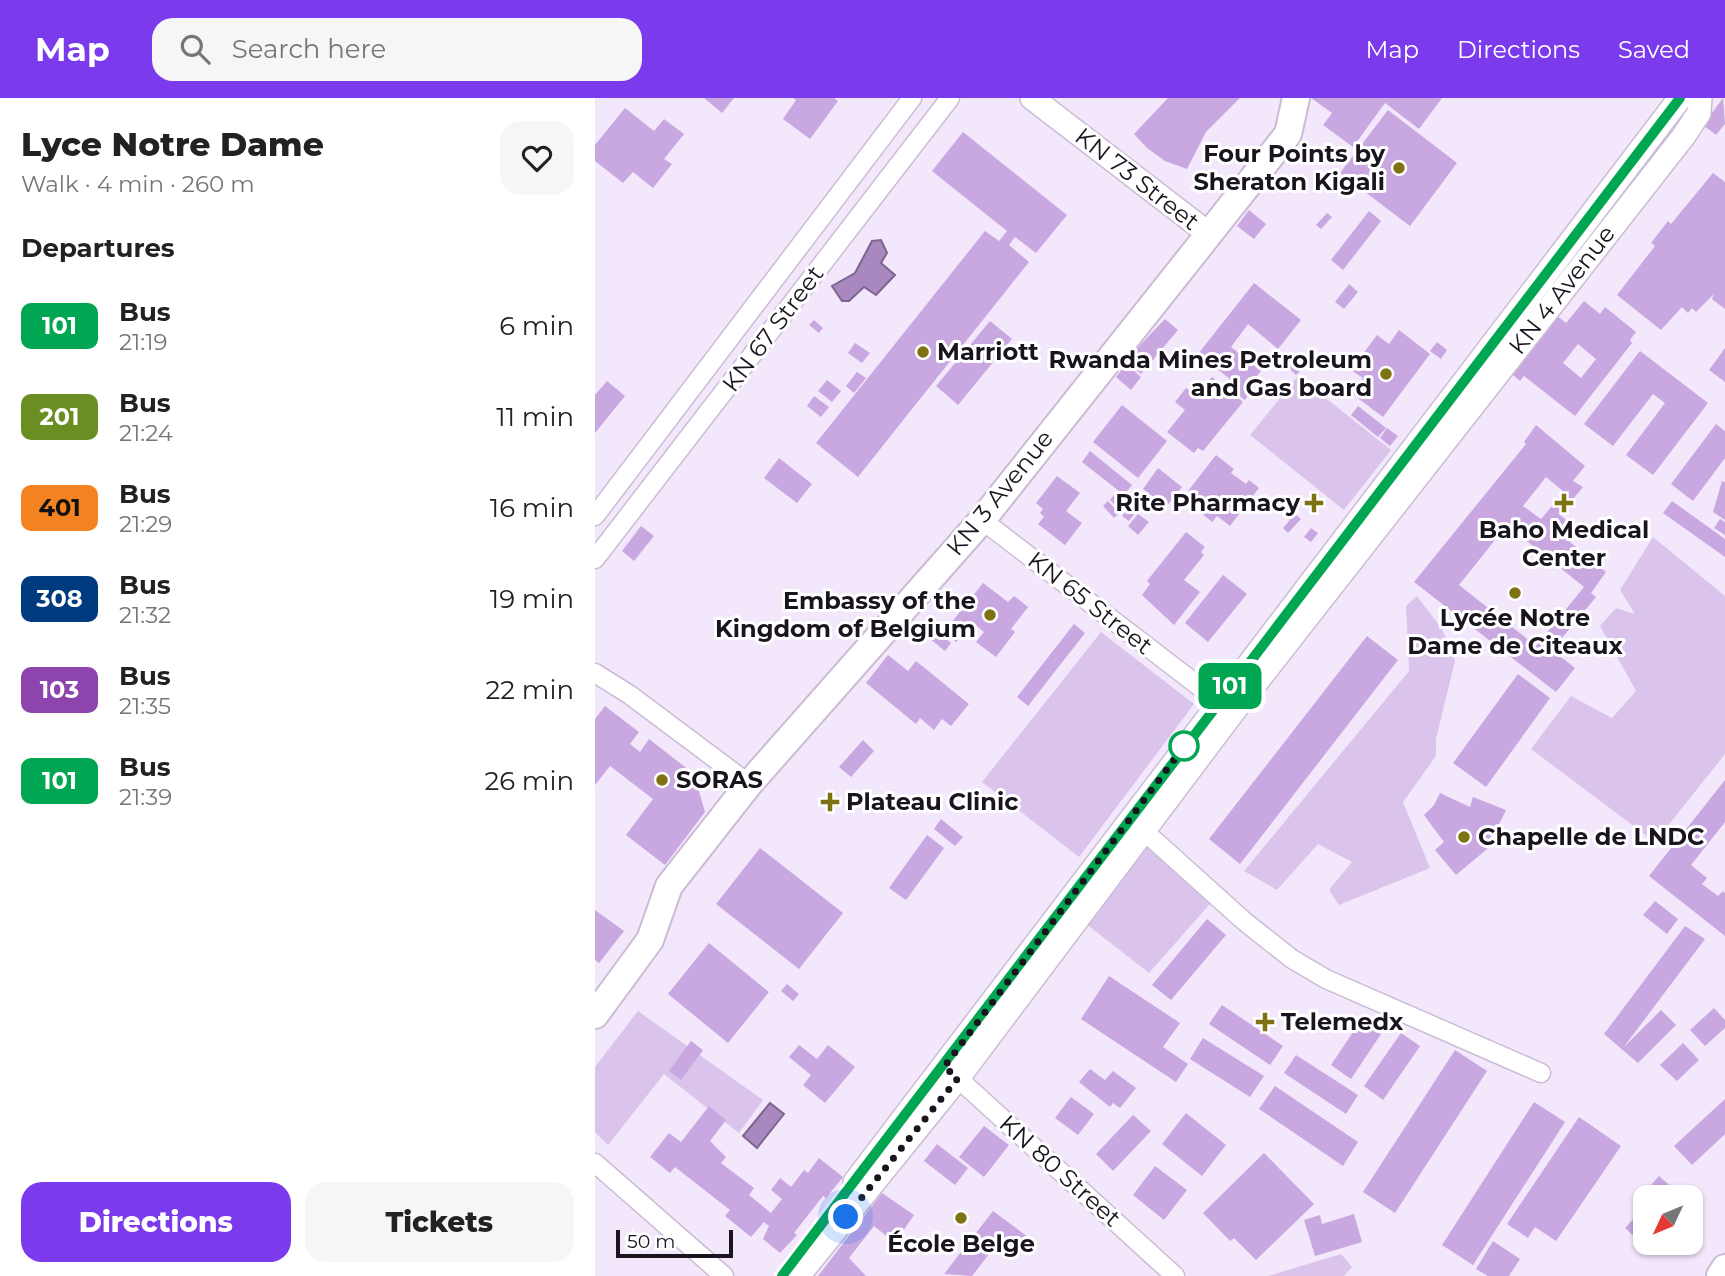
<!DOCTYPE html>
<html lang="en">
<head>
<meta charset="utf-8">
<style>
  :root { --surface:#fff; --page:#f6f6f6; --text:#222; --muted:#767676; --accent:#7c3aed }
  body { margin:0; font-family:Montserrat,sans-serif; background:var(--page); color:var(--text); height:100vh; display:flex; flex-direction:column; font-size:26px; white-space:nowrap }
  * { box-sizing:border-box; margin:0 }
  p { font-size:23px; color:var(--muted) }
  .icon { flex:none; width:38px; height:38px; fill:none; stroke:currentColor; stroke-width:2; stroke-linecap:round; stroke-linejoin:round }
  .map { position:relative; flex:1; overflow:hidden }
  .sheet { display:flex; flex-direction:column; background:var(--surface); width:595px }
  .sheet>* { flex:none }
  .badge { padding:0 14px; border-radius:10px; font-size:24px; line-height:46px }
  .needle { width:46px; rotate:226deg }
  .controls { position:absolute; left:1038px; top:1087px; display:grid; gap:14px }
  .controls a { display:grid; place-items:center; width:70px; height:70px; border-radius:14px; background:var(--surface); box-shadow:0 2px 5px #0004; font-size:35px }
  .scale { position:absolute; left:21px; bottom:18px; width:117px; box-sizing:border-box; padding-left:7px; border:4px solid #19141d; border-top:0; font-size:19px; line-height:24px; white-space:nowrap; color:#19141d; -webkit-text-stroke:5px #fff; paint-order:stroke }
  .you { position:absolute; width:35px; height:35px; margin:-18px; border:5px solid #fff; border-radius:50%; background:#1a73e8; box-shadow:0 0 0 10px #1a73e833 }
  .map>.badge { position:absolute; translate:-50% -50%; box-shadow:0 0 0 4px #fff }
  h2 { padding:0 21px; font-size:26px; line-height:63px }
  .round { display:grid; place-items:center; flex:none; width:74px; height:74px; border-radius:21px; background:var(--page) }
  .head { display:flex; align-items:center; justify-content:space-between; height:119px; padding:0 21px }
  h1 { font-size:33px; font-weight:800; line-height:52px }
  .primary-button { display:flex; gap:14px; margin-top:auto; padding:14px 21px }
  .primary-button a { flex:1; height:80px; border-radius:21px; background:var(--accent); color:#fff; font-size:28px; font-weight:800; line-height:80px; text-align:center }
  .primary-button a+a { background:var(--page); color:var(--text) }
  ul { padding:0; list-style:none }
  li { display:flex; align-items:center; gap:21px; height:91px; padding:0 21px }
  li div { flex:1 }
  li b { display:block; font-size:26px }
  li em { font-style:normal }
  li .badge { min-width:77px; font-weight:700; text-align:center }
  header { display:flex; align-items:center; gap:42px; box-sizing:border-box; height:98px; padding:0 35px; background:var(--accent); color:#fff }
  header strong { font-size:33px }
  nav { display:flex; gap:38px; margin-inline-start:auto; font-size:24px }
  .search { width:490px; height:63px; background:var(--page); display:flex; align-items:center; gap:18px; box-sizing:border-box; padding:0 24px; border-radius:21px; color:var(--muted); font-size:26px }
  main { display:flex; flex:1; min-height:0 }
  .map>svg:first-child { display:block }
  .green { fill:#dbc4ec }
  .water { fill:#a988bf; stroke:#7e658e; stroke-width:2 }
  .building { fill:#c9a7e0; fill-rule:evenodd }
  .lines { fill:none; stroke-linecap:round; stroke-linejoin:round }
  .minor-casing { stroke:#cbbcd6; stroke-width:21 }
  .tertiary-casing { stroke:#cbbcd6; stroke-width:26 }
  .secondary-casing { stroke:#cbbcd6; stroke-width:30 }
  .minor { stroke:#fff; stroke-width:18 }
  .tertiary { stroke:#fff; stroke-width:23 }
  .secondary { stroke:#fff; stroke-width:26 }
  .line-casing { stroke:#fff; stroke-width:16 }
  .line { stroke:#00a651; stroke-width:10 }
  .walk { stroke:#19141d; stroke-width:7; stroke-dasharray:0 12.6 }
  .poi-dot { fill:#7f7213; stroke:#fff; stroke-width:2.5 }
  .stop-dot { fill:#fff; stroke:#00a651; stroke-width:3.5 }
  .labels { text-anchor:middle; stroke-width:6; stroke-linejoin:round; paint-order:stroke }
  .poi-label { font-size:24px; font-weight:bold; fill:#19141d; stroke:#fff; text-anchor:start }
  .street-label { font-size:24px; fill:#19141d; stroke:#fff }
</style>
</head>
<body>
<header>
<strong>Map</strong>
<div class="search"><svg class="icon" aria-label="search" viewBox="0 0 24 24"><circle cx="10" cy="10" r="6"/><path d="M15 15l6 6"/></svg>Search here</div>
<nav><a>Map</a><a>Directions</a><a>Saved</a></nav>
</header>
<main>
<section class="sheet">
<div class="head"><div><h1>Lyce Notre Dame</h1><p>Walk · 4 min · 260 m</p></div><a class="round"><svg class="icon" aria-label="heart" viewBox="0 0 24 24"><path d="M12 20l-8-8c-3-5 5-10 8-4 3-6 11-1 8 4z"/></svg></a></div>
<h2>Departures</h2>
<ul>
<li><span class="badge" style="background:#00a651;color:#fff">101</span><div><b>Bus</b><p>21:19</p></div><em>6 min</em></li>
<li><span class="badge" style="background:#6b8e23;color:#fff">201</span><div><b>Bus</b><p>21:24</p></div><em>11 min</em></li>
<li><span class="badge" style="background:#f58220;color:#111">401</span><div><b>Bus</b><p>21:29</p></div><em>16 min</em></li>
<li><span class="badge" style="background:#003b80;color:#fff">308</span><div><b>Bus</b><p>21:32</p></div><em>19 min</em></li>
<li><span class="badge" style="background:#8e44ad;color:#fff">103</span><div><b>Bus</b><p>21:35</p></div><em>22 min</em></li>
<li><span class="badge" style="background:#00a651;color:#fff">101</span><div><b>Bus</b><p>21:39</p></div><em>26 min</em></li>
</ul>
<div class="primary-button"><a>Directions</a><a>Tickets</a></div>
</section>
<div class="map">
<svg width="1130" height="1178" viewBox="0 0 1130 1178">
  <rect width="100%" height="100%" fill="#f3e7fc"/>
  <g class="green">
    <polygon points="703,278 796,352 749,412 655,337"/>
    <polygon points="1058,439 1130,498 1130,656 1060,744 936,651 976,598 1017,620 1041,593 1005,528 1021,510 1040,516 1025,492"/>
    <polygon points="822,498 847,531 860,563 841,641 841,658 808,704 835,770 744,807 734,792 757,764 723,746 682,792 649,773 814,573 811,508"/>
    <polygon points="506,534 599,606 484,759 387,684"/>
    <polygon points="554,743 621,799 554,875 490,825"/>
    <polygon points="43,913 168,1002 144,1035 69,976 13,1047 0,1034 0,969"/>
    <polygon points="746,1156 757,1169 749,1178 673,1178"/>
  </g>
  <g class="water">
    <polygon points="286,142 292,155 286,165 300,177 281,197 269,189 254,203 247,203 237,188 260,175 277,143"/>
    <polygon points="175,1005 189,1016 162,1050 148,1038"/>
  </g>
  <g class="building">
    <polygon points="109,0 139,0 127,15"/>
    <polygon points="198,0 239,0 243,3 215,41 188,21 201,2"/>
    <polygon points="573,0 645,0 611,34 592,71 570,63 552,50 539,36"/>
    <polygon points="716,0 847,0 824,31 790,5 758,49 728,27 737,15"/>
    <polygon points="1128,0 1130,26 1121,37 1108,27"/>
    <polygon points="30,10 59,33 69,21 89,36 69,61 77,66 58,90 38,74 28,85 0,63 0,47"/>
    <polygon points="793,12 862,65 815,128 745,75"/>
    <polygon points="368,34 472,117 441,155 420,139 414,147 434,164 263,379 221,345 390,133 404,143 412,133 337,73"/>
    <polygon points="1118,75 1130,84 1130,211 1117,201 1119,196 1101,214 1097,210 1093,215 1087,209 1066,232 1022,197 1060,148 1056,145 1073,123 1076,126"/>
    <polygon points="654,112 671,126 659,141 642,128"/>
    <polygon points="774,113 786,123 748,172 736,162"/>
    <polygon points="732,115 737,119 726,131 721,127"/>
    <polygon points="659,185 706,222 683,251 653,226 636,249 666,273 650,293 654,296 650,302 630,287 635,281 603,256"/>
    <polygon points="754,186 763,194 749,211 740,204"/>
    <path d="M989,203L1005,216L1010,209L1041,234L1035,242L1037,245L980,318L929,278L925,283L911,271L956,213L971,225ZM983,246L1001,261L986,280L968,265Z"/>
    <polygon points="570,221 583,232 546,276 530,263"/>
    <polygon points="219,222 228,230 224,235 214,227"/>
    <polygon points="395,223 417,241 363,307 341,288"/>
    <polygon points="804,232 835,256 788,319 756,295 768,280 756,272 782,237 794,246"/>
    <polygon points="842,244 852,252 846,261 835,253"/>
    <polygon points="260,245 275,255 267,265 253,255"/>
    <polygon points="1130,250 1130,284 1114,272"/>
    <polygon points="1045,253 1113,305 1058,377 1031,357 1070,305 1058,296 1018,348 989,326"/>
    <polygon points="703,260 711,267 701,277 694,270"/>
    <polygon points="531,266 546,279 536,292 521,279"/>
    <polygon points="262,274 271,280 259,295 251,288"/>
    <polygon points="617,279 648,304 608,353 603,350 599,355 572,334 590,312 580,304 591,290 601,298"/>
    <polygon points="232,282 246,293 237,304 223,293"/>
    <polygon points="12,283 30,298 0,335 0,297"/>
    <polygon points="219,298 234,309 226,319 212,308"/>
    <polygon points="527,307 572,343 543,380 498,344"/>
    <polygon points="763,308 791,330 783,339 756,317"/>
    <polygon points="1121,326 1130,333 1130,360 1098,403 1076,386"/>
    <path d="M941,327L990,368L978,383L988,389L965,417L980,429L970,440L1011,474L996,495L1001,499L957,552L980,570L961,594L819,484L931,346L929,344ZM951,379L969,394L946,421L928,408ZM912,427L989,489L941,548L864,487Z"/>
    <polygon points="792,330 803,338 795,348 785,340"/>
    <polygon points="495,353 537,387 529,397 487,364"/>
    <polygon points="621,357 639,371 636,375 651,386 654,382 664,390 635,428 622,418 617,424 605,414 610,408 593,393"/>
    <polygon points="184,360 217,386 202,405 169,380"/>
    <polygon points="563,370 587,389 571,409 548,391"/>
    <polygon points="462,378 485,395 471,413 487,425 470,447 443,426 449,419 445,415 448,411 441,405"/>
    <polygon points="1127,383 1130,384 1130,422 1118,414"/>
    <polygon points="522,393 534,403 525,412 515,402"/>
    <polygon points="513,403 524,415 519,420 508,408"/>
    <polygon points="1077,403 1130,441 1130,459 1068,415"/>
    <polygon points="537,405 544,410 534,423 527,418"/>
    <polygon points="543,416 554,424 543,437 533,428"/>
    <polygon points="700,416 706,421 693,435 688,430"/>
    <polygon points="1125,421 1130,424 1130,437 1119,430"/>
    <polygon points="46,428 59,438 39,463 27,453"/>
    <polygon points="716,430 723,435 716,444 709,439"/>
    <polygon points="591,434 610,449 606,454 609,457 589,482 605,494 579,527 547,497 555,486 552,483"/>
    <polygon points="628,477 652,496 613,544 590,525"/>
    <polygon points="388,485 413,504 419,498 433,509 416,531 420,534 401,559 381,544 389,534 377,524 361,544 354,538 351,541 356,545 350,553 328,535 336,525 348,535"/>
    <polygon points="479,526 490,535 433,608 422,599"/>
    <polygon points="772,538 803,562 645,766 614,741"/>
    <polygon points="293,557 313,573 321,563 374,606 356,628 347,621 339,632 325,620 321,626 271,585"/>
    <polygon points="923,576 955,600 891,689 858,665"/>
    <polygon points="10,608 44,634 35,646 45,654 54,641 99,676 110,714 70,767 31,737 58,701 15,668 0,687 0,621"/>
    <polygon points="268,642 279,653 256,679 244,669"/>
    <polygon points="1130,682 1130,724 1096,767 1112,780 1107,786 1123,798 1128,793 1130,795 1130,838 1054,778"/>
    <polygon points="845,695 875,709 878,699 911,712 892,751 861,777 840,752 849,744 829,717 839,707"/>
    <polygon points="346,721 368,739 360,748 339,731"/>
    <polygon points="332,737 349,750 311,802 294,790"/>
    <polygon points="165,750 248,815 204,871 121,806"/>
    <polygon points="1060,803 1083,821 1072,836 1048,817"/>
    <polygon points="0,812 29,833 4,865 0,862"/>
    <polygon points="612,821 631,837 576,902 557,887"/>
    <polygon points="1090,828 1110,841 1028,950 1066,912 1081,927 1043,965 1009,936"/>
    <polygon points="114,845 174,894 133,945 73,896"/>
    <polygon points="514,878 585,925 568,949 593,966 581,984 486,921"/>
    <polygon points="192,886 204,896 198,903 186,893"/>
    <polygon points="627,907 688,948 675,967 614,926"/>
    <polygon points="1119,910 1130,922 1130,930 1110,948 1095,932"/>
    <polygon points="766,922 786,936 756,981 736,967"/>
    <polygon points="806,935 825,948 788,1002 769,988"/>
    <polygon points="608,940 669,978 655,999 595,961"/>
    <polygon points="96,943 108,952 86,982 74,973"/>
    <polygon points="1088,945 1104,962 1082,983 1065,967"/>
    <polygon points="204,947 222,961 233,947 260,969 230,1005 208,987 216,977 194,959"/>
    <polygon points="860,952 892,973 800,1115 768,1094"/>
    <polygon points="701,957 763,997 751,1016 689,975"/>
    <polygon points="495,971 510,982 518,973 541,990 525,1010 518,1005 515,1009 484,984"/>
    <polygon points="680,988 763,1044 748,1068 664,1011"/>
    <polygon points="476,999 499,1016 483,1037 460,1020"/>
    <polygon points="1130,1001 1130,1036 1097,1067 1079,1048"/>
    <polygon points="939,1004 970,1024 878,1167 847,1147"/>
    <polygon points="114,1008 131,1022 115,1043 131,1059 126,1065 159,1090 154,1097 176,1115 187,1101 176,1092 185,1080 196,1089 209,1072 213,1075 224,1060 248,1079 231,1100 228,1098 199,1135 202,1137 185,1155 168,1141 174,1128 169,1124 156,1139 130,1118 135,1112 80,1069 75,1075 55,1059 74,1035 86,1044"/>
    <polygon points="591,1015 631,1047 607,1078 567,1046"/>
    <polygon points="538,1017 556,1033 518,1073 501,1056"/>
    <polygon points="984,1019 1026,1048 961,1143 940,1129 933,1140 912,1126"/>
    <polygon points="389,1028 414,1047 389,1079 364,1059"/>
    <polygon points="342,1046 373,1070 360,1087 329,1063"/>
    <polygon points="669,1055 719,1106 661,1162 639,1140 635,1143 608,1115"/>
    <polygon points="560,1068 592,1092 569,1122 538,1097"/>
    <polygon points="1064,1078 1081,1093 1076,1099 1054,1099 1049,1095"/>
    <polygon points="287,1095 319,1117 300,1145 279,1128 254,1160 271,1178 223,1178"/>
    <polygon points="1050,1108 1050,1132 1042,1141 1030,1130"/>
    <polygon points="398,1113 437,1142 423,1158 405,1142 377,1178 349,1176"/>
    <polygon points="759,1116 767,1144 720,1158 709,1122 725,1117 727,1126"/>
    <polygon points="898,1143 925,1161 914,1178 893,1178 881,1171"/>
  </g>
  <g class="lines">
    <g class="minor-casing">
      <g id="minor">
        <polyline points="0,418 317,0"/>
        <polyline points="387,422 635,612"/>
        <polyline points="0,461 355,0"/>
        <polyline points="0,575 35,597 154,686"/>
        <polyline points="549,733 649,823 697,861 731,881 946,975"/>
        <polyline points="355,973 580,1178"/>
        <polyline points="0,1065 129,1178"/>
      </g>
    </g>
    <g class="tertiary-casing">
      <g id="tertiary">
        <polyline points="437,0 614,136"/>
        <polyline points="260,1084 1085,0"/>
        <polyline points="203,1178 363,980 638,614 1088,39 1104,15 1105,0"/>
      </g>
    </g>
    <g class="secondary-casing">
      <g id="secondary">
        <polyline points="0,917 55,842 74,788 154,686 387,422 614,136 693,36 701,0"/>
        <polyline points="1125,1178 1130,1170"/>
      </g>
    </g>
    <use href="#minor" class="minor"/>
    <use href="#tertiary" class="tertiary"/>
    <use href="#secondary" class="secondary"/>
  </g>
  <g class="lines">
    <g class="line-casing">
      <polyline id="line" points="187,1178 1085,0"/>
    </g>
    <use href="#line" class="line"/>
    <polyline class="walk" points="251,1119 363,980 349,969 591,646 589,648"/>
  </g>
  <g class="poi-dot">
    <circle cx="804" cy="70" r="7"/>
    <circle cx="328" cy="254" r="7"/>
    <circle cx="791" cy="276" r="7"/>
    <path d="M715.5 394.5h7v7h7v7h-7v7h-7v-7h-7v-7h7z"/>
    <path d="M965.5 394.5h7v7h7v7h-7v7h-7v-7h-7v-7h7z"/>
    <circle cx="920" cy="495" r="7"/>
    <circle cx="395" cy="517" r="7"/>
    <circle cx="67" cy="682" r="7"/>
    <path d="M231.5 693.5h7v7h7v7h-7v7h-7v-7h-7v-7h7z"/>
    <circle cx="869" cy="739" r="7"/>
    <path d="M666.5 913.5h7v7h7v7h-7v7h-7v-7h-7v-7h7z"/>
    <circle cx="366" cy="1120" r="7"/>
  </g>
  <circle class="stop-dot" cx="589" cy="648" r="14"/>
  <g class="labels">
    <g class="poi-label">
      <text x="790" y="64" text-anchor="end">Four Points by<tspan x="790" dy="28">Sheraton Kigali</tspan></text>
      <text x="342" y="262">Marriott</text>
      <text x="777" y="270" text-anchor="end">Rwanda Mines Petroleum<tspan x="777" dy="28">and Gas board</tspan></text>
      <text x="705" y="413" text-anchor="end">Rite Pharmacy</text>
      <text x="969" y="440" text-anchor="middle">Baho Medical<tspan x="969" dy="28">Center</tspan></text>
      <text x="381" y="511" text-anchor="end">Embassy of the<tspan x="381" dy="28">Kingdom of Belgium</tspan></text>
      <text x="920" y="528" text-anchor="middle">Lycée Notre<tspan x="920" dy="28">Dame de Citeaux</tspan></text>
      <text x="81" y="690">SORAS</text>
      <text x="251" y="712">Plateau Clinic</text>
      <text x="883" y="747">Chapelle de LNDC</text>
      <text x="686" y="932">Telemedx</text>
      <text x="366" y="1154" text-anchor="middle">École Belge</text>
    </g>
    <g class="street-label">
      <text transform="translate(542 81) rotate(38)" y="8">KN 73 Street</text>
      <text transform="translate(967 192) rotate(-52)" y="8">KN 4 Avenue</text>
      <text transform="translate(178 231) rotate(-53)" y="8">KN 67 Street</text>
      <text transform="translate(405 395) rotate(-51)" y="8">KN 3 Avenue</text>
      <text transform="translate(495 505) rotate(38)" y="8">KN 65 Street</text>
      <text transform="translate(465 1073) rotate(42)" y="8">KN 80 Street</text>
    </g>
  </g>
</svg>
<div class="controls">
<a><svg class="needle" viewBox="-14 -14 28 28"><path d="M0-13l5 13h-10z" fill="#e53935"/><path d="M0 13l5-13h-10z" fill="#767676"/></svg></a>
</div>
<div class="scale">50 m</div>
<div class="you" style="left:251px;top:1119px"></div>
<b class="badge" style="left:635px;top:588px;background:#00a651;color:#fff">101</b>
</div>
</main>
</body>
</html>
